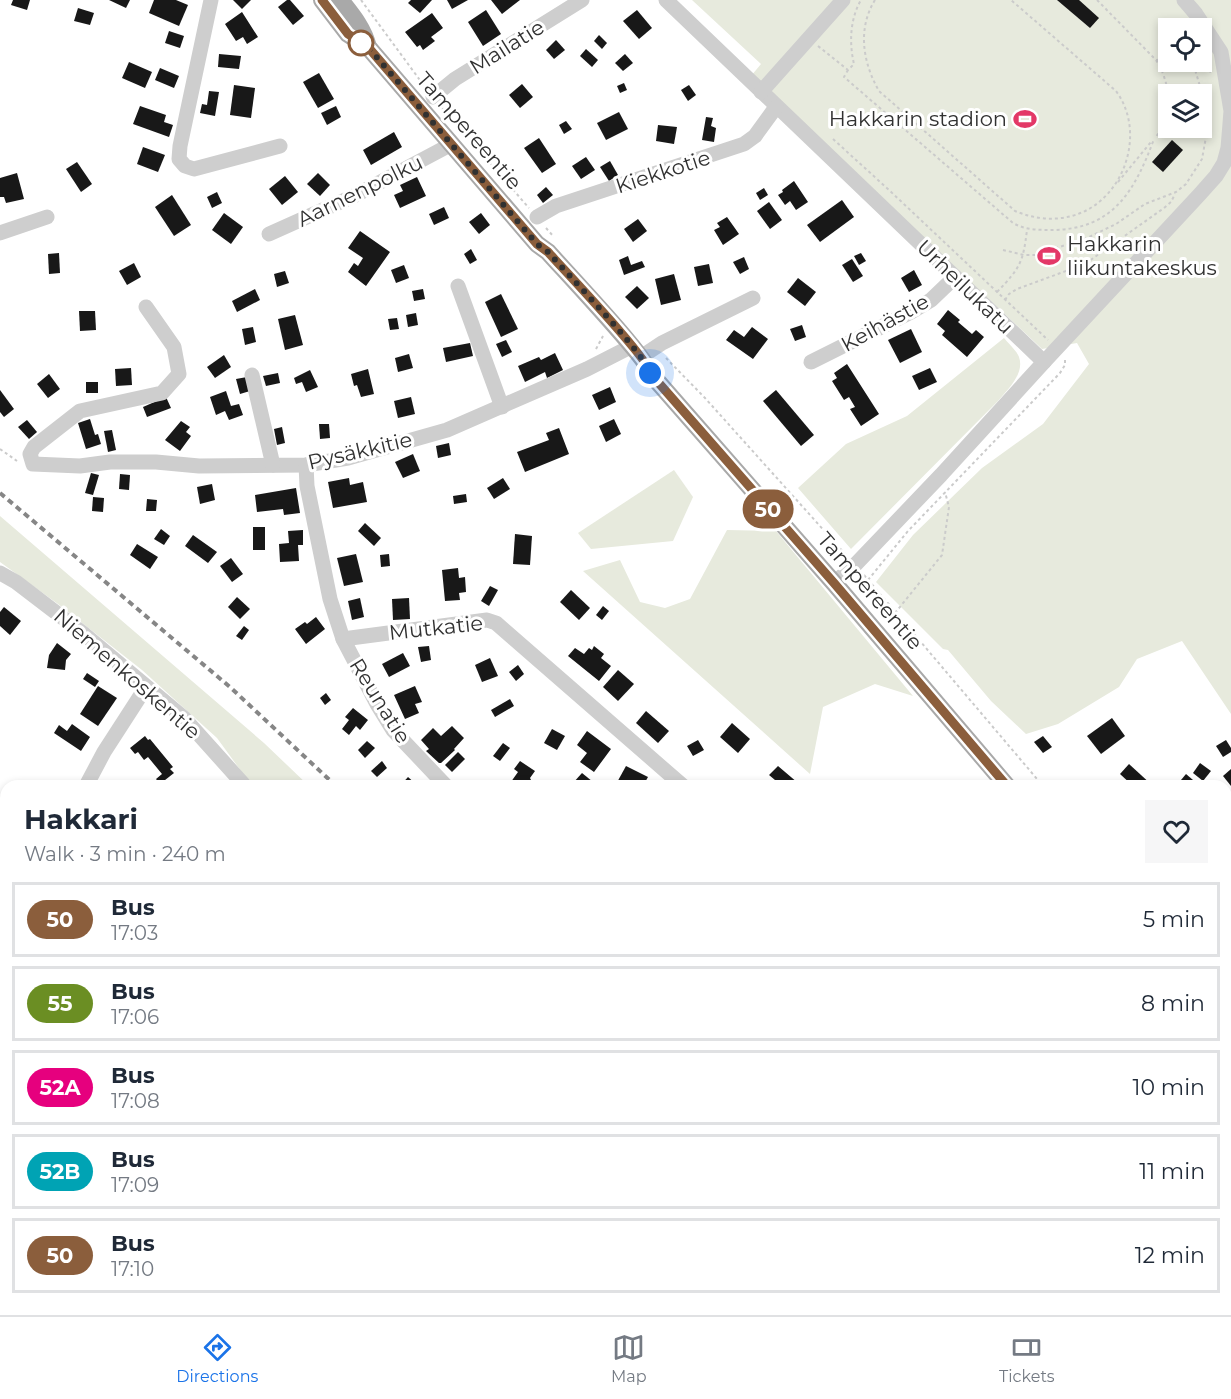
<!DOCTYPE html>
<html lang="en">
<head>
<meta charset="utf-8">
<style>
  :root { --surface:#fff; --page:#f6f6f7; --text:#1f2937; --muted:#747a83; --line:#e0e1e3; --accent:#1a73e8 }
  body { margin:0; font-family:Montserrat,sans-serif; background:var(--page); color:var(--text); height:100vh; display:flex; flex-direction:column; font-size:22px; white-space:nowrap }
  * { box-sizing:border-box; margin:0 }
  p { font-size:20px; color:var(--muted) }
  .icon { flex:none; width:33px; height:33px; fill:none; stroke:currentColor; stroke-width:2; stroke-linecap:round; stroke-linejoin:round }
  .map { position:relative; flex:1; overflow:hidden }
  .sheet { position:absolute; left:0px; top:780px; width:1232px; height:536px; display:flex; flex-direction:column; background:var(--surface); border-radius:18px 18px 0 0; box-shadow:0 3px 9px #0003 }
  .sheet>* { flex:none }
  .badge { padding:0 12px; border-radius:20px; font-size:21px; line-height:39px }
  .buttons { position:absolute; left:1158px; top:18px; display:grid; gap:12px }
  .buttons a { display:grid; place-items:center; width:54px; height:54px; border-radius:0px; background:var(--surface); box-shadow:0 3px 9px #0003; font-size:30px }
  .you { position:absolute; width:30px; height:30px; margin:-15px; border:4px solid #fff; border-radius:50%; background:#1a73e8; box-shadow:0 0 0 9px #1a73e833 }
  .map>.badge { position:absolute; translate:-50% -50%; box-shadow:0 0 0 3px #fff }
  .round { display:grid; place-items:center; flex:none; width:63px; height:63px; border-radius:0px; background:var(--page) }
  .head { display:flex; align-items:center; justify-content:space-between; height:102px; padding:0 24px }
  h1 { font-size:28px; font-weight:700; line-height:45px }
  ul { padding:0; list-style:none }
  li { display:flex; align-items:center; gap:18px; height:75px; margin:0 12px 9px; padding:0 12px; border:3px solid var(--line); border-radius:0px }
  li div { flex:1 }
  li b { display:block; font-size:22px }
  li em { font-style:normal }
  li .badge { min-width:66px; font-weight:700; text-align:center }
  .tab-bar { display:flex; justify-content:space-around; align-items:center; height:84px; border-top:2px solid var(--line); background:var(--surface); font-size:16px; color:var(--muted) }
  .tab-bar a { display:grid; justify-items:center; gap:3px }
  .tab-bar .current { color:var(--accent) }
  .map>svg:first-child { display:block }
  .green { fill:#e7eadd; fill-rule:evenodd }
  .water { fill:#cae4ea }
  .building { fill:#181818 }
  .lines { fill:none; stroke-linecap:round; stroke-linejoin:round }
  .path { stroke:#cbcbcb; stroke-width:2; stroke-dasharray:3 3; stroke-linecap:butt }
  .minor { stroke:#cecece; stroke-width:15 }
  .major { stroke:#a9a9a9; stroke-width:18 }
  .rail { stroke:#868686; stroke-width:4; stroke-dasharray:6 4.5; stroke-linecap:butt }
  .line-casing { stroke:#fff; stroke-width:14 }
  .line { stroke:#8b5e3c; stroke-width:9 }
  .walk { stroke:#313131; stroke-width:6; stroke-dasharray:0 10.8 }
  .stop-dot { fill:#fff; stroke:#8b5e3c; stroke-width:3 }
  .labels { text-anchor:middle; stroke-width:6; stroke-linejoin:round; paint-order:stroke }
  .street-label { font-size:21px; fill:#313131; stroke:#fff }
  .poi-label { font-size:21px; fill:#313131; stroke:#fff; text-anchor:end }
</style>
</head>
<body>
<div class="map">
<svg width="1231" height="1315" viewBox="0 0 1231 1315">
  <rect width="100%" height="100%" fill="#fff"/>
  <g class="green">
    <path d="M692,0H1231V714L1182,641L1137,659L1119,687L1058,724L1026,734L991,701L948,650L943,649L876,582L913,535L982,468L1043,424L1089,364L1077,343L1042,349L751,76L761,64ZM1168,28H1202V62H1168ZM1168,94H1202V128H1168Z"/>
    <path d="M1004,338C1008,343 1017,351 1019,357C1025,374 1007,390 998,401L851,549L798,488L846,444L907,416Z"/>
    <polygon points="674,470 693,497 673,541 591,549 578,533"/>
    <polygon points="0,516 264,743 309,786 252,786 217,738 142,670 58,604 0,562"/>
    <polygon points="727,530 776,531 913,696 875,684 823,707 810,774 583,571 620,560 640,602 665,608 690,599"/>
    <polygon points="1231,859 1231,1058 1226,1048 1226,862"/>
    <polygon points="6,983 6,1109 0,1110 0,984"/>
    <polygon points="6,1121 6,1210 0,1201 0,1123"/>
    <polygon points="588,1310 804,1310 809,1315 593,1315"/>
    <polygon points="870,1310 997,1310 999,1315 876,1315"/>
  </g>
  <polygon class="water" points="3,1243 6,1245 6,1310 80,1310 85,1315 0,1315 0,1244"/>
  <g class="building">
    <polygon points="13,0 30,0 27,10 11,5"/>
    <polygon points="109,0 130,0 126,8"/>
    <polygon points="154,0 176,0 188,5 179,26 149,13"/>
    <polygon points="233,0 251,0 242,9"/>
    <polygon points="287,0 290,0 304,16 293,25 278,7"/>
    <polygon points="411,0 432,0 420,13 408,3"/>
    <polygon points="447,0 468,0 452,9"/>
    <polygon points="491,0 520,0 502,14"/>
    <polygon points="1057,0 1079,0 1099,18 1090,28"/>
    <polygon points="78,8 94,13 90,25 74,21"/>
    <polygon points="486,10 501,34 483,46 468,22"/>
    <polygon points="637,10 652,28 639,39 623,21"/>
    <polygon points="242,12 258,37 247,44 243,37 236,41 225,24"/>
    <polygon points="432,13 443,28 431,37 435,41 423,50 420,45 417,47 405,32"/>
    <polygon points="169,31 184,36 180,48 165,43"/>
    <polygon points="599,35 607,43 602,49 594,41"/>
    <polygon points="556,40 565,50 554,59 546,50"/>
    <polygon points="586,49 598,60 592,67 580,56"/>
    <polygon points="219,54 241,56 239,69 218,67"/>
    <polygon points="625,54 633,63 623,71 615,63"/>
    <polygon points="129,62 152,72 145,88 122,78"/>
    <polygon points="160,68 179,76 174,88 155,80"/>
    <polygon points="319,73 334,99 318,108 303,82"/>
    <polygon points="624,83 627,90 620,93 617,86"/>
    <polygon points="522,84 533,97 520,108 509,95"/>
    <polygon points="234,85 255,88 251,118 230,115"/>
    <polygon points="689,85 696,95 688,101 681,90"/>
    <polygon points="209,91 219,92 215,116 200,113 202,104 207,105"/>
    <polygon points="140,106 166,115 164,122 173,125 169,137 133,124"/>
    <polygon points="336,106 341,117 327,125 321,113"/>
    <polygon points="619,112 628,129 606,140 597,123"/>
    <polygon points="706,117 713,118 711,126 716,128 714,142 702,140"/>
    <polygon points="566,121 572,129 564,134 559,125"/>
    <polygon points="658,125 677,127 674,144 656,141"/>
    <polygon points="394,132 402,147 371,165 363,150"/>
    <polygon points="539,138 556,164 542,173 524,148"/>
    <polygon points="1172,140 1183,150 1163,172 1152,162"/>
    <polygon points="143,147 165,155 158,172 137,164"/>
    <polygon points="586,157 595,170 581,179 572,166"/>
    <polygon points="610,161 618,175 609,181 600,167"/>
    <polygon points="77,162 92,184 81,192 66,169"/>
    <polygon points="17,173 24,199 6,203 4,197 0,197 0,178"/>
    <polygon points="318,173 330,185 320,196 307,184"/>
    <polygon points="285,176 298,192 282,205 269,189"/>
    <polygon points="417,177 426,196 400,208 394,195 403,191 400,185"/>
    <polygon points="794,181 808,202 796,210 790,201 785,205 778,195 783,192 782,190"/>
    <polygon points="546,187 553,195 543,203 537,195"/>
    <polygon points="764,188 768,195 760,200 756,193"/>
    <polygon points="217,192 222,203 212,208 207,197"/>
    <polygon points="172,195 191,225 174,236 155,207"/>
    <polygon points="842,200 854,217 820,242 807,225"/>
    <polygon points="769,202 782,220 770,229 757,211"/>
    <polygon points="444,207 449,218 434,225 429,214"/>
    <polygon points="224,213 243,227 231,244 212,230"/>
    <polygon points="481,213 490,225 479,234 469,222"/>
    <polygon points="727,217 739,234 723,245 714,230 720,227 717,223"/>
    <polygon points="638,219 647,231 633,242 624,229"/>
    <polygon points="360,231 390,252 366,286 348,272 354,263 358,266 363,258 348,248"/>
    <polygon points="471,249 477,260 470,264 464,254"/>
    <polygon points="59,253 60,273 49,274 48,254"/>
    <polygon points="861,253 866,261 859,265 854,256"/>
    <polygon points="628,256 631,265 642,261 645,267 624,275 619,260"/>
    <polygon points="744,257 749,269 740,274 733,262"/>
    <polygon points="852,259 863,276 853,282 842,265"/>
    <polygon points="134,263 141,277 127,285 119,271"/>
    <polygon points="709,264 713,283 698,286 694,267"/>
    <polygon points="404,265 409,278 396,283 391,270"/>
    <polygon points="914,270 922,285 909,292 901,278"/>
    <polygon points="285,271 289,283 277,287 274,274"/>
    <polygon points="674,274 681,300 661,305 655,279"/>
    <polygon points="798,278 816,292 805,306 787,292"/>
    <polygon points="637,286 649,298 637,309 625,297"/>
    <polygon points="255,289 260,300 237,312 232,301"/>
    <polygon points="423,289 425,299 414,301 412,291"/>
    <polygon points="501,294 518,329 501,337 485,302"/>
    <polygon points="948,310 960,320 958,322 972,334 976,330 984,337 967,357 942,335 945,331 937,324"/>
    <polygon points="79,311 95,311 96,330 80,331"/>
    <polygon points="416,313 418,325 408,327 406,315"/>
    <polygon points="295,315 303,345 285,350 278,319"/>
    <polygon points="397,318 399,329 390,330 388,319"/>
    <polygon points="802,325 806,337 795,341 790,329"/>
    <polygon points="253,327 256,342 245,345 242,329"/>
    <polygon points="752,327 768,339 753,359 726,340 734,330 744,337"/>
    <polygon points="911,329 922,352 900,363 888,340"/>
    <polygon points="506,340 512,352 502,357 496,344"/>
    <polygon points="470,343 473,356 446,362 443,348"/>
    <polygon points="555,353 563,370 547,378 545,372 525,382 518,366 539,357 541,360"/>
    <polygon points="409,354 413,368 398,372 395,358"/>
    <polygon points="224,355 231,367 215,378 207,367"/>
    <polygon points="847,364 879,414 861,426 850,409 855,407 849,397 844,400 832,381 837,378 834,373"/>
    <polygon points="131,368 132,385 116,386 115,369"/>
    <polygon points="930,368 937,382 919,390 912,376"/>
    <polygon points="368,369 374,394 361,397 357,385 354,386 351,374"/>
    <polygon points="310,370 318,387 306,392 302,382 296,384 294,378"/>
    <polygon points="278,373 280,383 266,386 263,376"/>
    <polygon points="49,374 60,389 48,398 37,384"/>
    <polygon points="247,377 250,391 240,394 236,379"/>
    <rect x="86" y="382" width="12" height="11"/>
    <polygon points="610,387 616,402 599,410 592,395"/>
    <polygon points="0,390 14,409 4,417 0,412"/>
    <polygon points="776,390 814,435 801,446 763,401"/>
    <polygon points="226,391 231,406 239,404 243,415 229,420 225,411 216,415 210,397"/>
    <polygon points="166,397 171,408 147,417 143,407"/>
    <polygon points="411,397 415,414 398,418 394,401"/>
    <polygon points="90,419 95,435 98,434 101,444 86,449 78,423"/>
    <polygon points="614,419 621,434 606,442 599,426"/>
    <polygon points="27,420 37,432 29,439 18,427"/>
    <polygon points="181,421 190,427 186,432 191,436 180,451 165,440"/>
    <polygon points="319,424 329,424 330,438 320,439"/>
    <polygon points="282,427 285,443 277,445 274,429"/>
    <polygon points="559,428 569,454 525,472 517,452 549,440 546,433"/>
    <polygon points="112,430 116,450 108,452 104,431"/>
    <polygon points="449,443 451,455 438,458 436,446"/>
    <polygon points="413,454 420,471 403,478 395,462"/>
    <polygon points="91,473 99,475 93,495 85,493"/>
    <polygon points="120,474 130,475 129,490 119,489"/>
    <polygon points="349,478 350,485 363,482 367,502 333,508 328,482"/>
    <polygon points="503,478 510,489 494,499 487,488"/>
    <polygon points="212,484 215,500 200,504 197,487"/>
    <polygon points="296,488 300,513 284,515 283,509 257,512 255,495"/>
    <polygon points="466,494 467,502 454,504 453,496"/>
    <polygon points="93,497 104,498 103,512 92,511"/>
    <polygon points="147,499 157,500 156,511 146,511"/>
    <polygon points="365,523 381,538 374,546 358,531"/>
    <rect x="253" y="527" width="12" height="23"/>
    <polygon points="161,529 170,536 164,545 154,539"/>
    <polygon points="303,530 303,545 298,545 299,561 280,562 279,544 289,543 288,531"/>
    <polygon points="515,534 532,536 530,565 513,564"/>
    <polygon points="193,535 217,552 208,563 185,546"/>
    <polygon points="137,544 158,557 150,569 130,555"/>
    <polygon points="356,554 363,582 344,586 337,558"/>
    <polygon points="389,554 390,566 381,567 380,555"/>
    <polygon points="231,558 243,574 232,582 220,566"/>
    <polygon points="458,568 459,578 465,577 466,592 459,593 460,600 445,601 442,570"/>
    <polygon points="490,586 498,590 489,606 481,601"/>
    <polygon points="571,590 590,608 579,620 560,602"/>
    <polygon points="237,597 250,609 240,619 228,607"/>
    <polygon points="360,598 364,617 352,620 348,601"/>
    <polygon points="409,598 410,619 393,620 392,599"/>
    <polygon points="603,606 609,611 602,620 596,615"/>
    <polygon points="4,607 21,621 10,635 0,626 0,612"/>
    <polygon points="316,617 325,629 306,644 295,629 305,622 307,624"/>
    <polygon points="244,626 249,630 242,640 236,636"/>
    <polygon points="57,643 71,654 66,660 65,670 47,668 49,655"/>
    <polygon points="429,646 431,660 421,662 418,647"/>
    <polygon points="594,646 604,654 601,658 611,666 599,681 568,656 575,648 584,654 589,648 592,650"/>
    <polygon points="403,653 410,666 389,677 382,664"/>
    <polygon points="490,658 498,676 482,682 475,665"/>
    <polygon points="518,665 524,674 516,681 509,672"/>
    <polygon points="618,670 634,684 618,701 603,687"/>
    <polygon points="87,673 99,681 95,687 83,679"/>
    <polygon points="98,686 117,698 98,726 80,714"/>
    <polygon points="415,686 422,702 415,704 419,713 405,719 394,695"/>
    <polygon points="326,693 331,700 325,705 320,698"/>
    <polygon points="510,699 514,706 495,717 491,710"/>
    <polygon points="353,708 368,720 360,730 356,726 349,735 342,729 349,720 345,717"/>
    <polygon points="646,711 669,731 658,743 636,723"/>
    <polygon points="1112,718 1125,736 1101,754 1087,736"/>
    <polygon points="732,723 750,739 738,753 720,737"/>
    <polygon points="72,724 90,737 81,751 54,733 59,725 67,731"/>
    <polygon points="452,726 464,738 454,749 455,750 441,763 439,763 426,751 429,749 421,740 433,728 441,736"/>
    <polygon points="552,729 565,736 557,750 544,743"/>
    <polygon points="587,731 611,749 594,772 580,762 587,753 577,745"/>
    <polygon points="145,736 148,740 150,739 173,767 170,769 174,773 160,784 156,779 162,774 148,757 144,760 138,752 135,754 130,748"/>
    <polygon points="1043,736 1052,747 1043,753 1034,742"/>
    <polygon points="698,740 704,750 693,756 687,746"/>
    <polygon points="1226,740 1231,748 1231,752 1223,757 1216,746"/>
    <polygon points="367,741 375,748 365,758 358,750"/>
    <polygon points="503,743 510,748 500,761 493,756"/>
    <polygon points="458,752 465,759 452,772 445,765"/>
    <polygon points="382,761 387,768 377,777 371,771"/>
    <polygon points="520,761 535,771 530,778 531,780 526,786 508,786 518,772 514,769"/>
    <polygon points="1200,763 1211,771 1203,781 1193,773"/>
    <polygon points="1129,764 1153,786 1133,786 1120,774"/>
    <polygon points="626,766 648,777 643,786 615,786"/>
    <polygon points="778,766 798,783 796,786 770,786 775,780 769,775"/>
    <polygon points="1231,769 1231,786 1223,776"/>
    <polygon points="582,773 598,786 577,786 573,783"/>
    <polygon points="1186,774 1200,786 1176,786"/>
    <polygon points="408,777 418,786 400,786"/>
    <polygon points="551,780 559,786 546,786"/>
    <polygon points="1231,804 1231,834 1226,839 1226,809"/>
    <polygon points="1,956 6,956 6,970 2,970"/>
    <polygon points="1226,1260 1231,1269 1231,1283 1228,1285 1231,1291 1231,1297 1226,1301"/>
    <polygon points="249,1310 300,1310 288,1315 243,1315 242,1313"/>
    <polygon points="385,1310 405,1310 404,1315 383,1315"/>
    <polygon points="518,1310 569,1310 574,1315 523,1315"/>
    <polygon points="1099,1310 1188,1310 1179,1315 1103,1315"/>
    <polygon points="1189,1310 1202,1310 1193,1315"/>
  </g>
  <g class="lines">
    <g class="path">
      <polyline points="361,0 425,87"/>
      <path d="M875,0C857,29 863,63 879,91L1015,211C1037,220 1060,222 1083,212C1127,192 1145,130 1116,91L1011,0"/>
      <path d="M1097,0L1156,60C1171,84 1174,115 1155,138"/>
      <path d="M818,46L848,70L854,64C849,43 850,19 861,0"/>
      <polyline points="1156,60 1168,59"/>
      <polyline points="1186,62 1211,72"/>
      <path d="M848,70L844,77L1013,223C1025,230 1039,230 1053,230C1114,229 1135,190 1154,139"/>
      <polyline points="442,108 529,208"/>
      <polyline points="833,139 889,190 1048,340"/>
      <polyline points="1118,182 1151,142"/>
      <polyline points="546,228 554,237"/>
      <polyline points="1003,250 1024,255 1035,255 1087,238 1116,224 1145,204 1176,192 1186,184 1202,159 1208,126 1206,107 1194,66"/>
      <path d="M997,292C1020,268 1023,263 1027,230"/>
      <polyline points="1005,300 1009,294 1017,289 1085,264 1164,208 1171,202 1175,194"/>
      <polyline points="596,349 603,336"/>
      <polyline points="666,358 705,398 846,555"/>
      <polyline points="0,449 17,461"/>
      <polyline points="864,575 1043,786"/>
      <polyline points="868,580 908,531 1060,373 1065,365 1065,359"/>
      <polyline points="895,613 942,555 949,507 945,492"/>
      <polyline points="1226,1078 1231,1086"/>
      <polyline points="1226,1180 1231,1177"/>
      <polyline points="1226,1195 1231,1205"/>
      <polyline points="0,1210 6,1218"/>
      <polyline points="0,1235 6,1230"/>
      <polyline points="229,1310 232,1315"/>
    </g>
    <g class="minor">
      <polyline points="211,0 180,146 179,159 185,166 194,169 280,146"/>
      <polyline points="666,0 1044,362 941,475 855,565 834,583"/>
      <polyline points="761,92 843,0"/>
      <polyline points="433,97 455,79 582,0"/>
      <polyline points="537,217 556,206 744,144 755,136 776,107"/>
      <polyline points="0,233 47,217"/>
      <polyline points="269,234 356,195 450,145"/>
      <polyline points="458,286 502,407"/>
      <polyline points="146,307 174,347 179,374 162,393 80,411 34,447 30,454 33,464 80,466 110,462 156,462 199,466 306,465 348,458 447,430 587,369 632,346"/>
      <polyline points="641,357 662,343 753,298"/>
      <polyline points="811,362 911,312 931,300 955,277"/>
      <polyline points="1044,362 1200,194 1216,176 1224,163 1228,148 1231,111 1221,52 1196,14 1184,0"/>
      <polyline points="252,375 273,465"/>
      <polyline points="306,465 307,486 330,599 343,639 487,620 496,623 683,786"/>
      <polyline points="0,573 16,582 84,634 184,718 245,786"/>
      <polyline points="343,639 377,704 393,730 446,786"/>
      <polyline points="86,786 104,752 146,687"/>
      <polyline points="0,1117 6,1115"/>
      <polyline points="303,1315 316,1310"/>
      <polyline points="442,1315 443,1310"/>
    </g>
    <g class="major">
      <path d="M322,0L348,34L368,47L537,244L548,252C563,269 649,360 650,373L834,583L1007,786"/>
      <path d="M340,0C352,15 363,28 368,47"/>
      <polyline points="1226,1123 1231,1133"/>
    </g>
    <g class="rail">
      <polyline points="0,493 230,687 336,786"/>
      <polyline points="835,1310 840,1315"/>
      <polyline points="848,1310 853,1315"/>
    </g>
  </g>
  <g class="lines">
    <g class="line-casing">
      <path id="line" d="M322,0L348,34L368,47L537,244L548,252C563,269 650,360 650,373L834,583L1007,786"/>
    </g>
    <use href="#line" class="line"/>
    <path class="walk" d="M361,43L368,47L537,244L548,252C563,269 650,360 650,373"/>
  </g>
  <defs>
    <g id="stadium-bare" transform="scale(1.8)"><path d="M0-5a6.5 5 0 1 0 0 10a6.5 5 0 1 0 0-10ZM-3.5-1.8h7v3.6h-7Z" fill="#e33867" stroke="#fff" stroke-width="2.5" paint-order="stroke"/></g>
  </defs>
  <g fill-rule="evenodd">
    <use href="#stadium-bare" x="1025" y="119"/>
    <use href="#stadium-bare" x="1049" y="256"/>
  </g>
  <circle class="stop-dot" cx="361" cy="43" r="12"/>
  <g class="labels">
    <g class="street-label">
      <text transform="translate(507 47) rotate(-32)" y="7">Mailatie</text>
      <text transform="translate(469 131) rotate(49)" y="7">Tampereentie</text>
      <text transform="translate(663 172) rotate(-18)" y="7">Kiekkotie</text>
      <text transform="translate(360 191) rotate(-26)" y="7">Aarnenpolku</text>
      <text transform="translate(965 287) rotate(44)" y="7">Urheilukatu</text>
      <text transform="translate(885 323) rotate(-29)" y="7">Keihästie</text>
      <text transform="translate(360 451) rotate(-13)" y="7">Pysäkkitie</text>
      <text transform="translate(870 591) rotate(49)" y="7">Tampereentie</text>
      <text transform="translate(436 628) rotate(-6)" y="7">Mutkatie</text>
      <text transform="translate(127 674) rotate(41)" y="7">Niemenkoskentie</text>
      <text transform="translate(380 701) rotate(58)" y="7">Reunatie</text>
    </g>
    <g class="poi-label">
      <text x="1007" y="126">Hakkarin stadion</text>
      <text x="1067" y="251" text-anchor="start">Hakkarin<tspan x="1067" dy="24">liikuntakeskus</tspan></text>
    </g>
  </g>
</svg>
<div class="buttons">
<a><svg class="icon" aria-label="locate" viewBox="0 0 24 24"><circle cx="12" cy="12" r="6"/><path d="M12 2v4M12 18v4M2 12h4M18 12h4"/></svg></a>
<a><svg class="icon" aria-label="layers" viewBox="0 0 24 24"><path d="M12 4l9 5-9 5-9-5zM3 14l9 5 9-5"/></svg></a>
</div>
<div class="you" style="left:650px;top:373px"></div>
<b class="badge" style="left:768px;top:509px;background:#8b5e3c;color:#fff">50</b>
<section class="sheet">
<div class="head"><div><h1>Hakkari</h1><p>Walk · 3 min · 240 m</p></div><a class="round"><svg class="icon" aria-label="heart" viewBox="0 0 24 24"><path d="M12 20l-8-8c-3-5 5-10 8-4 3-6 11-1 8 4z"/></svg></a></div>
<ul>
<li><span class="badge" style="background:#8b5e3c;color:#fff">50</span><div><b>Bus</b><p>17:03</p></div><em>5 min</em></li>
<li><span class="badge" style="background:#6b8e23;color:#fff">55</span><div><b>Bus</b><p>17:06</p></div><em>8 min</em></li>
<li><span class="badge" style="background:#e6007e;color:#fff">52A</span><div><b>Bus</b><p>17:08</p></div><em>10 min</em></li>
<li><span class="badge" style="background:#00a3b4;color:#fff">52B</span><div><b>Bus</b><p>17:09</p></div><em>11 min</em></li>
<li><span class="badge" style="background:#8b5e3c;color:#fff">50</span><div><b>Bus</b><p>17:10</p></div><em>12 min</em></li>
</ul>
</section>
</div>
<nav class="tab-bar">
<a class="current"><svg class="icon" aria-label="directions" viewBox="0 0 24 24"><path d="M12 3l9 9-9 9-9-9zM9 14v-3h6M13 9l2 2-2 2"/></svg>Directions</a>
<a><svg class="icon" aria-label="map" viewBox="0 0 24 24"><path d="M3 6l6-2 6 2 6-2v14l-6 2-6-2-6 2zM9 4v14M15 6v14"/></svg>Map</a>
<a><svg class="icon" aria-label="tickets" viewBox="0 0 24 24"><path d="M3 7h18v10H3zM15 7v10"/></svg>Tickets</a>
</nav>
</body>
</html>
